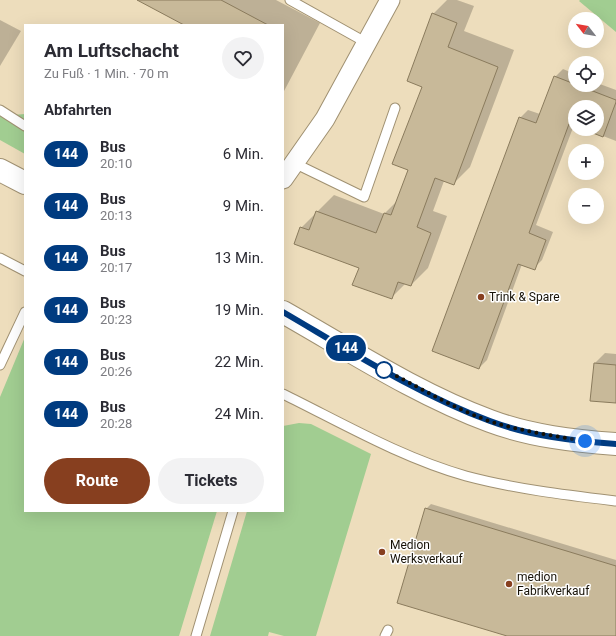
<!DOCTYPE html>
<html lang="de">
<head>
<meta charset="utf-8">
<style>
  :root { --surface:#fff; --page:#f2f2f3; --text:#2b2b33; --muted:#7c7c81; --accent:#873f1f }
  body { margin:0; font-family:Roboto,sans-serif; background:var(--page); color:var(--text); height:100vh; display:flex; flex-direction:column; font-size:15px; white-space:nowrap }
  * { box-sizing:border-box; margin:0 }
  p { font-size:13px; color:var(--muted) }
  .icon { flex:none; width:22px; height:22px; fill:none; stroke:currentColor; stroke-width:2; stroke-linecap:round; stroke-linejoin:round }
  .map { position:relative; flex:1; overflow:hidden }
  .panel { position:absolute; left:24px; top:24px; width:260px; height:488px; display:flex; flex-direction:column; background:var(--surface); border-radius:0px; box-shadow:0 4px 16px #0002 }
  .panel>* { flex:none }
  .badge { padding:0 8px; border-radius:13px; font-size:14px; line-height:26px }
  .needle { width:26px; rotate:301deg }
  .fabs { position:absolute; left:568px; top:12px; display:grid; gap:8px }
  .fabs a { display:grid; place-items:center; width:36px; height:36px; border-radius:50%; background:var(--surface); box-shadow:0 4px 16px #0002; font-size:20px }
  .you { position:absolute; width:20px; height:20px; margin:-10px; border:3px solid #fff; border-radius:50%; background:#1a73e8; box-shadow:0 0 0 6px #1a73e833 }
  .map>.badge { position:absolute; translate:-50% -50%; box-shadow:0 0 0 2px #fff }
  h2 { padding:0 20px; font-size:15px; line-height:36px }
  .round { display:grid; place-items:center; flex:none; width:42px; height:42px; border-radius:21px; background:var(--page) }
  .overview { display:flex; align-items:center; justify-content:space-between; height:68px; padding:0 20px }
  h1 { font-size:19px; font-weight:700; line-height:30px }
  .action { display:flex; gap:8px; margin-top:auto; padding:8px 20px }
  .action a { flex:1; height:46px; border-radius:24px; background:var(--accent); color:#fff; font-size:16px; font-weight:700; line-height:46px; text-align:center }
  .action a+a { background:var(--page); color:var(--text) }
  ul { padding:0; list-style:none }
  li { display:flex; align-items:center; gap:12px; height:52px; padding:0 20px }
  li div { flex:1 }
  li b { display:block; font-size:15px }
  li em { font-style:normal }
  li .badge { min-width:44px; font-weight:700; text-align:center }
  .map>svg:first-child { display:block }
  .green { fill:#a1cd91 }
  .shadow { fill:#0003 }
  .building { fill:#c8b999; stroke:#8a7b5d }
  .lines { fill:none; stroke-linecap:round; stroke-linejoin:round }
  .lane-casing { stroke:#a09172; stroke-width:11 }
  .street-casing { stroke:#a09172; stroke-width:21 }
  .secondary-casing { stroke:#a09172; stroke-width:24 }
  .lane { stroke:#fff; stroke-width:9 }
  .street { stroke:#fff; stroke-width:19 }
  .secondary { stroke:#fff; stroke-width:22 }
  .line-casing { stroke:#fff; stroke-width:9 }
  .line { stroke:#003b80; stroke-width:6 }
  .walk { stroke:#151005; stroke-width:4; stroke-dasharray:0 7.2 }
  .poi-dot { fill:#873f1f; stroke:#fff; stroke-width:1.5 }
  .stop-dot { fill:#fff; stroke:#003b80; stroke-width:2 }
  .labels { text-anchor:middle; stroke-width:3; stroke-linejoin:round; paint-order:stroke }
  .poi-label { font-size:12px; fill:#151005; stroke:#fff; text-anchor:start }
</style>
</head>
<body>
<div class="map">
<svg width="616" height="636" viewBox="0 0 616 636">
  <rect width="100%" height="100%" fill="#edddbc"/>
  <g class="green">
    <polygon points="580,0 616,0 616,32 579,1"/>
    <polygon points="25,114 25,154 0,140 0,116"/>
    <polygon points="25,337 25,511 217,511 179,636 0,636 0,397"/>
    <polygon points="299,423 311,424 371,454 316,636 284,636 269,632 268,636 210,636 247,511 283,511 283,426"/>
  </g>
  <g class="shadow">
    <polygon points="156,0 276,0 320,23 283,93 283,25 186,25"/>
    <polygon points="447,0 457,0 474,6 464,31 514,50 470,167 453,184 444,181 433,211 447,216 428,268 411,285 406,283 391,298 360,267 301,228 334,195 384,214 398,200 409,169 433,14"/>
    <polygon points="0,20 21,31 0,66"/>
    <polygon points="563,69 575,74 575,85 597,85 597,83 616,90 616,141 585,129 597,129 597,107 575,107 575,125 574,125 536,225 553,232 542,260 534,268 522,264 487,360 479,368 520,118 528,110 540,114 555,77"/>
    <polygon points="605,353 616,354 616,402 595,363"/>
    <polygon points="431,504 616,560 616,636 511,636 426,509"/>
  </g>
  <g class="building">
    <polygon points="137,0 221,0 268,25 184,25"/>
    <polygon points="432,13 457,23 448,47 498,67 454,185 435,178 417,227 431,233 411,286 398,282 392,299 352,285 359,268 294,244 300,227 309,230 316,211 376,233 384,213 391,215 408,170 392,164 422,87 407,81"/>
    <polygon points="554,76 616,100 616,102 603,137 583,129 597,129 597,107 575,107 575,126 569,124 529,233 546,240 535,270 518,264 479,369 432,351 519,117 536,123"/>
    <polygon points="594,363 616,365 616,403 590,401"/>
    <polygon points="425,508 616,566 616,636 507,636 397,603"/>
  </g>
  <g class="lines">
    <g class="lane-casing">
      <g id="lane">
        <polyline points="290,0 367,43"/>
        <polyline points="0,110 25,126"/>
        <polyline points="294,163 364,197 395,108"/>
        <polyline points="0,258 25,271"/>
        <polyline points="0,365 25,312"/>
        <path d="M283,394C342,423 402,458 466,476C515,489 566,495 616,501"/>
        <polyline points="196,636 233,511"/>
        <polyline points="385,636 388,630"/>
      </g>
    </g>
    <g class="street-casing">
      <polyline id="street" points="283,179 325,119 390,0"/>
    </g>
    <g class="secondary-casing">
      <g id="secondary">
        <polyline points="0,170 25,183"/>
        <path d="M283,312C350,350 417,394 490,421C530,436 574,441 616,444"/>
      </g>
    </g>
    <use href="#lane" class="lane"/>
    <use href="#street" class="street"/>
    <use href="#secondary" class="secondary"/>
  </g>
  <g class="lines">
    <g class="line-casing">
      <path id="line" d="M283,312C350,351 417,394 490,421C530,436 574,441 616,444"/>
    </g>
    <use href="#line" class="line"/>
    <path class="walk" d="M384,370C420,387 454,409 492,422C522,431 554,436 585,441"/>
  </g>
  <g class="poi-dot">
    <circle cx="481" cy="297" r="4"/>
    <circle cx="382" cy="552" r="4"/>
    <circle cx="509" cy="584" r="4"/>
  </g>
  <circle class="stop-dot" cx="384" cy="370" r="8"/>
  <g class="labels">
    <g class="poi-label">
      <text x="489" y="301">Trink &amp; Spare</text>
      <text x="390" y="549">Medion<tspan x="390" dy="14">Werksverkauf</tspan></text>
      <text x="517" y="581">medion<tspan x="517" dy="14">Fabrikverkauf</tspan></text>
    </g>
  </g>
</svg>
<div class="fabs">
<a><svg class="needle" viewBox="-14 -14 28 28"><path d="M0-13l5 13h-10z" fill="#e53935"/><path d="M0 13l5-13h-10z" fill="#7c7c81"/></svg></a>
<a><svg class="icon" aria-label="locate" viewBox="0 0 24 24"><circle cx="12" cy="12" r="6"/><path d="M12 2v4M12 18v4M2 12h4M18 12h4"/></svg></a>
<a><svg class="icon" aria-label="layers" viewBox="0 0 24 24"><path d="M12 4l9 5-9 5-9-5zM3 14l9 5 9-5"/></svg></a>
<a>+</a>
<a>−</a>
</div>
<div class="you" style="left:585px;top:441px"></div>
<b class="badge" style="left:346px;top:348px;background:#003b80;color:#fff">144</b>
<section class="panel">
<div class="overview"><div><h1>Am Luftschacht</h1><p>Zu Fuß · 1 Min. · 70 m</p></div><a class="round"><svg class="icon" aria-label="heart" viewBox="0 0 24 24"><path d="M12 20l-8-8c-3-5 5-10 8-4 3-6 11-1 8 4z"/></svg></a></div>
<h2>Abfahrten</h2>
<ul>
<li><span class="badge" style="background:#003b80;color:#fff">144</span><div><b>Bus</b><p>20:10</p></div><em>6 Min.</em></li>
<li><span class="badge" style="background:#003b80;color:#fff">144</span><div><b>Bus</b><p>20:13</p></div><em>9 Min.</em></li>
<li><span class="badge" style="background:#003b80;color:#fff">144</span><div><b>Bus</b><p>20:17</p></div><em>13 Min.</em></li>
<li><span class="badge" style="background:#003b80;color:#fff">144</span><div><b>Bus</b><p>20:23</p></div><em>19 Min.</em></li>
<li><span class="badge" style="background:#003b80;color:#fff">144</span><div><b>Bus</b><p>20:26</p></div><em>22 Min.</em></li>
<li><span class="badge" style="background:#003b80;color:#fff">144</span><div><b>Bus</b><p>20:28</p></div><em>24 Min.</em></li>
</ul>
<div class="action"><a>Route</a><a>Tickets</a></div>
</section>
</div>
</body>
</html>
